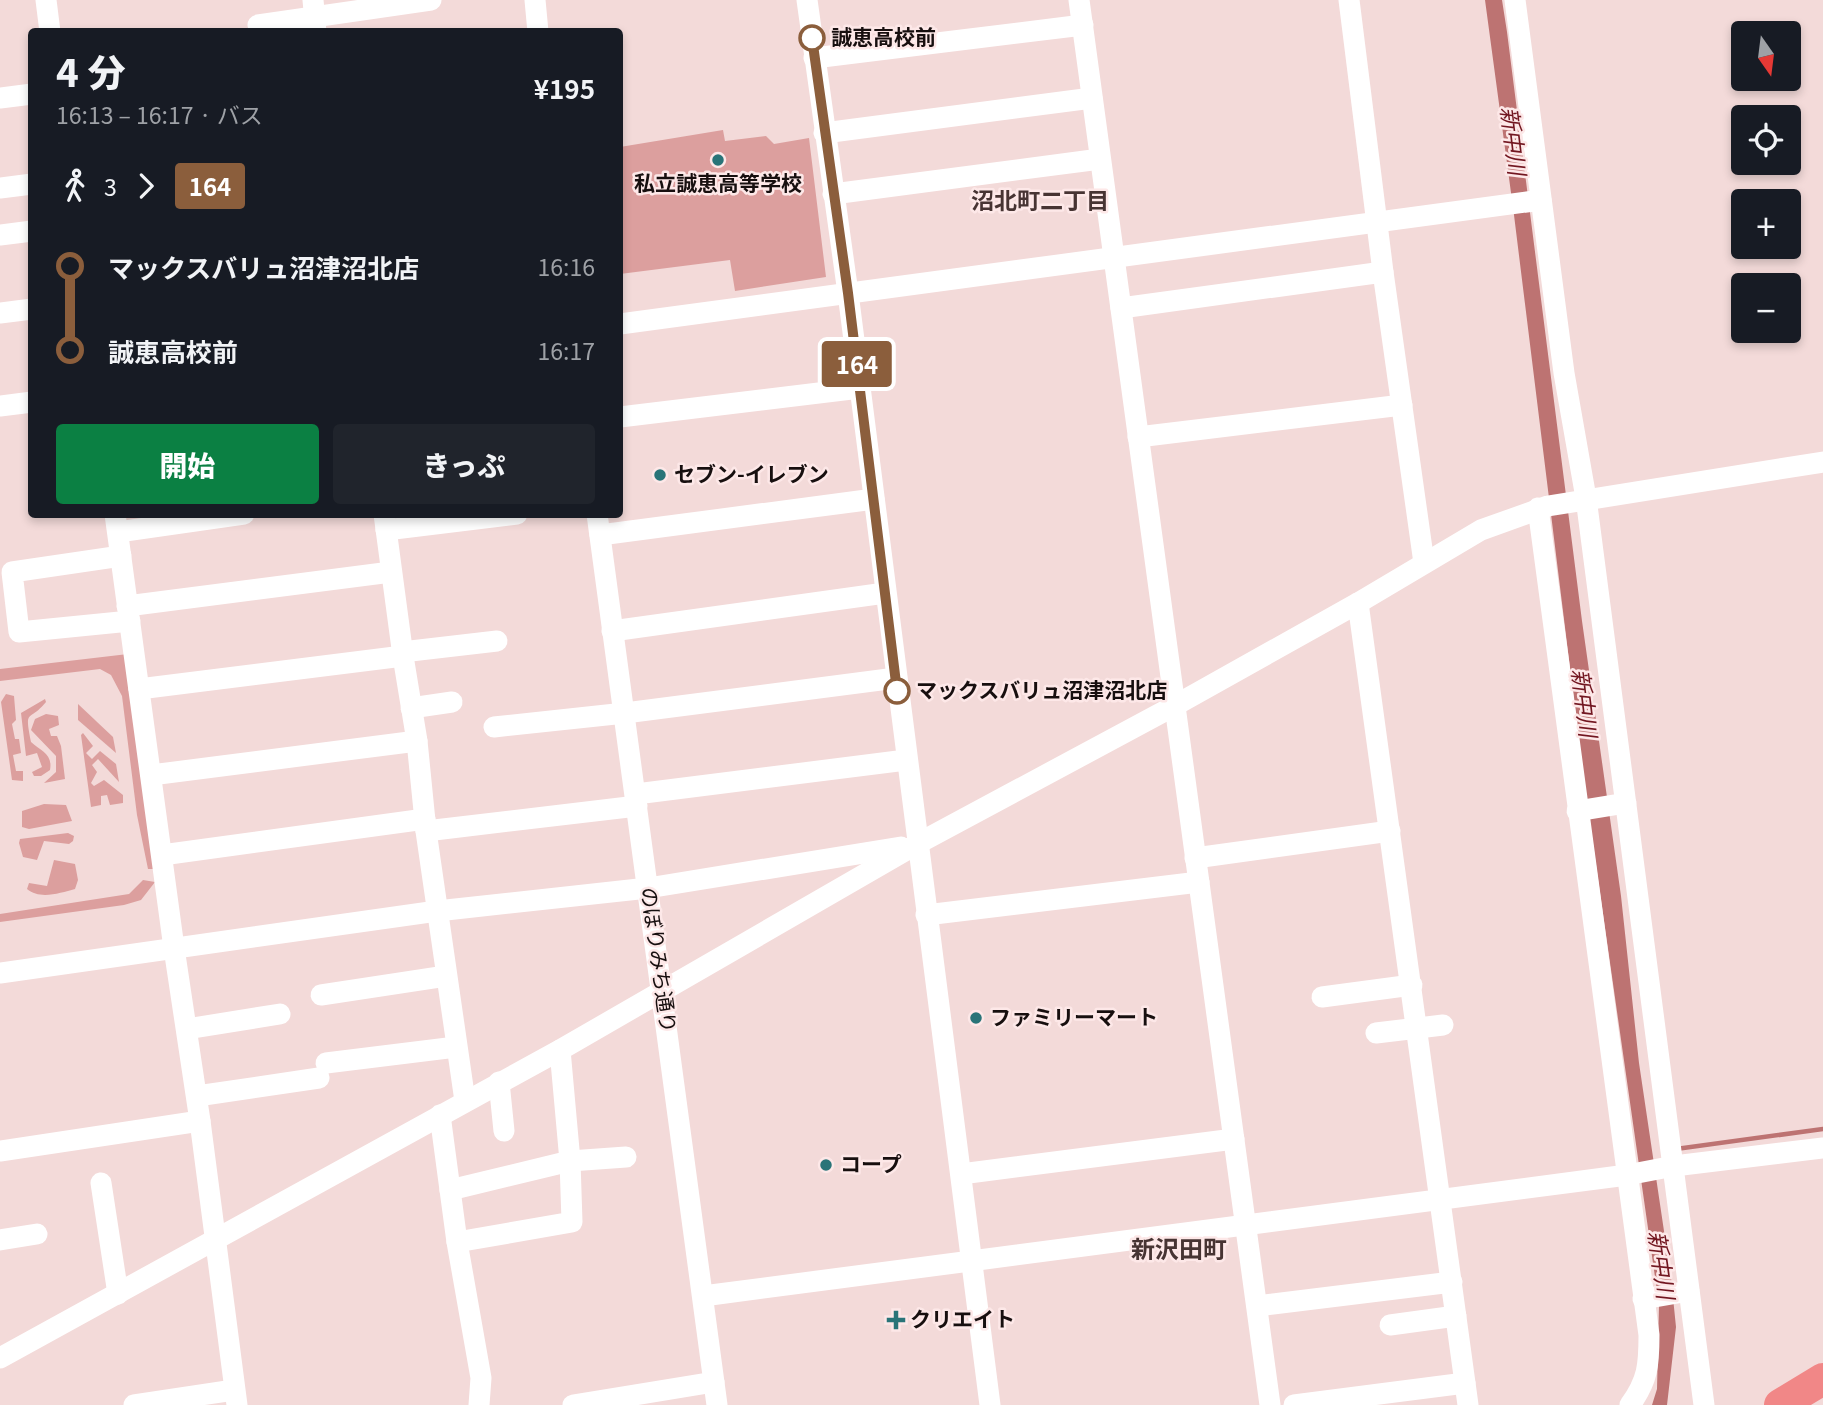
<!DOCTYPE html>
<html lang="ja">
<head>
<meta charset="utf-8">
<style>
  :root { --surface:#171b24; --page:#20242c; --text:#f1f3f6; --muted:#9ea1a6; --accent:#0b8043 }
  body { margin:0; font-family:Georgia,"Noto Sans JP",serif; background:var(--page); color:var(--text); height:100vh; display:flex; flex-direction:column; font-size:26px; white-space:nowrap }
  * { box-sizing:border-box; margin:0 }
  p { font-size:23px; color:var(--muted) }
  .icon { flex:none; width:38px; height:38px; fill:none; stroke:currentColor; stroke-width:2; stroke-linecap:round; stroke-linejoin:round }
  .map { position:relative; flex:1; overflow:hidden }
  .panel { position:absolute; left:28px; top:28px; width:595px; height:490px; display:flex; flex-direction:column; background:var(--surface); border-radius:7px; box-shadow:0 4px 10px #0003 }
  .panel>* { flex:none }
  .badge { padding:0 14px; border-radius:5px; font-size:24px; line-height:46px }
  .needle { width:46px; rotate:166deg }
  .tools { position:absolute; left:1731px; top:21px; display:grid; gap:14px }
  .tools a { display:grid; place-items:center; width:70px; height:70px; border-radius:7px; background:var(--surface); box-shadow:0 4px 10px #0003; font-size:35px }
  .map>.badge { position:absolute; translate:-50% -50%; box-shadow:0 0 0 4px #fff }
  .legs { display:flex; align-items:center; gap:10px; height:77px; padding:0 28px; font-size:23px }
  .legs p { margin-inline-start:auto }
  .headline { display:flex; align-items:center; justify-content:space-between; height:119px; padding:0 28px }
  h1 { font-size:38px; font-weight:800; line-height:52px }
  .action { display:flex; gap:14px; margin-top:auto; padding:14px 28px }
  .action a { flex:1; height:80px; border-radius:7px; background:var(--accent); color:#fff; font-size:28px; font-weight:800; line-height:80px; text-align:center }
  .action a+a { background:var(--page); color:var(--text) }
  ul { padding:0 28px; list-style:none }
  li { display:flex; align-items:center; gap:24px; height:84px; font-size:26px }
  li i { display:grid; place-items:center; width:10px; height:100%; margin:0 9px; background:currentColor }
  li i::after { content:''; width:18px; height:18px; margin:-9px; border:5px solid; border-radius:50%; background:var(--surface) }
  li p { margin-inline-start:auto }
  li:first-child i { background:linear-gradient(#0000 50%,currentColor 0) }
  li:last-child i { background:linear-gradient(currentColor 50%,#0000 0) }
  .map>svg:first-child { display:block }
  .green { fill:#dc9f9e }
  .water { fill:#bd7372 }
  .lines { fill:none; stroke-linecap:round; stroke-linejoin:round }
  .stream { stroke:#bd7372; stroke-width:4.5 }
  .minor { stroke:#fff; stroke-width:21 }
  .highway { stroke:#f18787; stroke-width:32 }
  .line-1-casing { stroke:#fff; stroke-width:16 }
  .line-1 { stroke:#8b5e3c; stroke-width:10 }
  .stop-1-dot { fill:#fff; stroke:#8b5e3c; stroke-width:3.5 }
  .poi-dot { fill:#297478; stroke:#fde8e8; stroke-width:2.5 }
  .labels { text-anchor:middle; stroke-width:5; stroke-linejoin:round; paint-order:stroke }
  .stop-label { font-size:21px; font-weight:bold; fill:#170f0f; stroke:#fde8e8; text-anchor:start }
  .poi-label { font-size:21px; font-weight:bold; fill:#170f0f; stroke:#fde8e8; text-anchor:start }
  .street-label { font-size:21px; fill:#170f0f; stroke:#fde8e8 }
  .water-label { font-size:23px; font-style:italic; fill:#721620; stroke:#fde8e8 }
  .neighbourhood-label { font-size:23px; font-weight:bold; fill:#473433; stroke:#fde8e8 }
  .quarter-label { font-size:24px; font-weight:bold; fill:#473433; stroke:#fde8e8 }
</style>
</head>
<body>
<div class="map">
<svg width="1823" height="1405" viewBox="0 0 1823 1405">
  <rect width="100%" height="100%" fill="#f3dad9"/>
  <g class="green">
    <polygon points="723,130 725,141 766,136 774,144 809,138 826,277 735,291 730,260 620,274 620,147"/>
    <polygon points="128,654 156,869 148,869 137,815 122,696 111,675 100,669 0,681 0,669"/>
    <polygon points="6,694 14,696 16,720 12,724 15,739 19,739 21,753 13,755 16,771 23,771 23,781 12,780 1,702"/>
    <path d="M45,699L46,702C29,723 24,707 31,742C41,751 53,754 50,770L41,776H34L32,772L42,767L37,753L26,756L21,713Z"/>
    <polygon points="78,704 113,737 116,753 78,720"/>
    <polygon points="46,714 58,716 59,725 49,729 51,736 57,736 61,746 65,779 44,783 56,772 56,756 31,730 35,719"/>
    <polygon points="83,733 93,746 86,753 92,759 100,751 116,764 119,782 98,759 92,765 97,772 91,783 94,786 104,780 123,795 123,803 110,805 107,795 101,796 101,805 91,807 81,735"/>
    <polygon points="44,804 66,805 72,821 29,829 22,827 22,811"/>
    <polygon points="68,833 74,836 73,841 69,844 44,841 37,860 23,857 19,843 20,839"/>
    <path d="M54,860L75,864L78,880L75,889C60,893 40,900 27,889L29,883L47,886Z"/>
    <polygon points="143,880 155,882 141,900 124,905 0,922 0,914 129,894"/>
  </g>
  <polygon class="water" points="1485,0 1502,0 1507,32 1582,621 1621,896 1639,1063 1671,1278 1676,1327 1667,1405 1652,1405 1657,1389 1659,1305 1584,781 1514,215"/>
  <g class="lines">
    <polyline class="stream" points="1676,1149 1823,1129"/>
    <g class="minor">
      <polyline points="46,0 50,32"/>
      <polyline points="313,0 316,32"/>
      <polyline points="535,0 538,32"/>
      <polyline points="807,0 848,293 990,1405"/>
      <polyline points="1079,0 1270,1405"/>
      <polyline points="1349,0 1383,272 1424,563"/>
      <polyline points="1515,0 1564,373 1586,498 1704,1405"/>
      <polyline points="258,25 431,0"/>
      <polyline points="814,58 1083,25"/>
      <polyline points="0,98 32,94"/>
      <polyline points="824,133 1092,98"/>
      <polyline points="0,188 32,184"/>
      <polyline points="833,194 1100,159"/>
      <polyline points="0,235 32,231"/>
      <polyline points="1121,308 1383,272"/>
      <polyline points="0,313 32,309"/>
      <polyline points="620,324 1541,200"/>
      <polyline points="0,406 32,402"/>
      <polyline points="620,417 860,388"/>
      <polyline points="1138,437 1402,405"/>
      <path d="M1538,508L1649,1335C1649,1365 1648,1380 1630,1405"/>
      <polyline points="115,514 174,948 200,1121 237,1405"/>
      <polyline points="384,514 403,656 417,741 426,831 465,1101"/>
      <polyline points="597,514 717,1405"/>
      <polyline points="386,530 517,514"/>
      <polyline points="118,532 244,514"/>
      <polyline points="600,535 874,499"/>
      <polyline points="121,556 12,572 19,632 130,621"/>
      <polyline points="1358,603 1468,1405"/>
      <polyline points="127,606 391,572"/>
      <polyline points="612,631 885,593"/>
      <polyline points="402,652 497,641"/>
      <polyline points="139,689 403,656"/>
      <polyline points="411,708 452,702"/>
      <polyline points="494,727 625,713 896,678"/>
      <polyline points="151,775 417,741"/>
      <polyline points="636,794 906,760"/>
      <polyline points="1577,811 1626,803"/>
      <polyline points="426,831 637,806"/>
      <polyline points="162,855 425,819"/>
      <polyline points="1195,858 1390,831"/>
      <polyline points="926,915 1199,882"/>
      <polyline points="0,973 437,911 648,888 901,847"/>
      <polyline points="321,995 446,976"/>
      <polyline points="1322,997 1412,985"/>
      <polyline points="187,1029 280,1014"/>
      <polyline points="1376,1033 1443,1025"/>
      <polyline points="326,1063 456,1047"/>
      <polyline points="499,1082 504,1131"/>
      <polyline points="197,1096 319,1078"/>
      <polyline points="440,1115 457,1242 481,1378 479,1405"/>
      <polyline points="0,1151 200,1121"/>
      <polyline points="961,1174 1234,1139"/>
      <polyline points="101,1183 118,1294"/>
      <polyline points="450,1190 570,1161 626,1157"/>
      <polyline points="0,1240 37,1234"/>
      <polyline points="457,1242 572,1222 570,1161 560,1050"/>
      <polyline points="703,1296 1627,1175 1674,1166 1823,1148"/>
      <polyline points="1643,1299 1689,1291"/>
      <polyline points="1257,1306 1452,1282"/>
      <polyline points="1390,1325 1456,1316"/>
      <polyline points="0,1358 560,1050 917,844 1174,706 1358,603 1481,530 1548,506 1823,462"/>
      <polyline points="134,1405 234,1390"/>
      <polyline points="573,1405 714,1382"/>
      <polyline points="1294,1405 1465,1383"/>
    </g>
    <polyline class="highway" points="1780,1405 1823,1379"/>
  </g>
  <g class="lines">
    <g class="line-1-casing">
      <polyline id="line-1" points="812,38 848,293 897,691"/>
    </g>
    <use href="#line-1" class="line-1"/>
  </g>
  <g class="stop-1-dot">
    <circle cx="812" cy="38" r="12"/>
    <circle cx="897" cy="691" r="12"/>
  </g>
  <g class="poi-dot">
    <circle cx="718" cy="160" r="7"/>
    <circle cx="660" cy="475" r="7"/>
    <circle cx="976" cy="1018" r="7"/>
    <circle cx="826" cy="1165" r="7"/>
    <path d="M892.5 1309.5h7v7h7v7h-7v7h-7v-7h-7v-7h7z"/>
  </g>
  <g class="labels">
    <g class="stop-label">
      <text x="831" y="45">誠恵高校前</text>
      <text x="916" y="698">マックスバリュ沼津沼北店</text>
    </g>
    <g class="poi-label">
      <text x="718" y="191" text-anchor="middle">私立誠恵高等学校</text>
      <text x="674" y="482">セブン-イレブン</text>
      <text x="990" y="1025">ファミリーマート</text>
      <text x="840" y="1172">コープ</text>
      <text x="910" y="1327">クリエイト</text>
    </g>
    <g class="street-label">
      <text transform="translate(658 960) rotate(82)" y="7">のぼりみち通り</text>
    </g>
    <g class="water-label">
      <text transform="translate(1513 141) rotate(83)" y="8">新中川</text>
      <text transform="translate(1584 703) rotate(83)" y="8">新中川</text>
      <text transform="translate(1661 1265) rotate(82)" y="8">新中川</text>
    </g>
    <g class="neighbourhood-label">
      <text x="1040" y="209">沼北町二丁目</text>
    </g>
    <g class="quarter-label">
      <text x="1179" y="1258">新沢田町</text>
    </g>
  </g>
</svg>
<div class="tools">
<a><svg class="needle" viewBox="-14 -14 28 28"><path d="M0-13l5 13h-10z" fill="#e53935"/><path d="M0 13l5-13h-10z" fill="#9ea1a6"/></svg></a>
<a><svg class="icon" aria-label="locate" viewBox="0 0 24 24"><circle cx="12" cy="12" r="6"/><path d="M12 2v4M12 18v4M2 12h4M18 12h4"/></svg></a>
<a>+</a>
<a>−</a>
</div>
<b class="badge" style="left:857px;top:364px;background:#8b5e3c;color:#fff">164</b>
<section class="panel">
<div class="headline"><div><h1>4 分</h1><p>16:13 – 16:17 · バス</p></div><b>¥195</b></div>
<div class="legs"><svg class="icon" aria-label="walk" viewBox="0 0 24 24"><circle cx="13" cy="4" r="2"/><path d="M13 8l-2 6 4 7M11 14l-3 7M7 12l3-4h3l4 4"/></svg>3<svg class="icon" aria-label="forward" viewBox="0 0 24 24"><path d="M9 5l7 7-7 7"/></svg><b class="badge" style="background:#8b5e3c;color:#fff">164</b></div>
<ul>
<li><i style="color:#8b5e3c"></i><b>マックスバリュ沼津沼北店</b><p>16:16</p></li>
<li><i style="color:#8b5e3c"></i><b>誠恵高校前</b><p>16:17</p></li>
</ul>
<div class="action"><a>開始</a><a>きっぷ</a></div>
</section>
</div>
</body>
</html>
